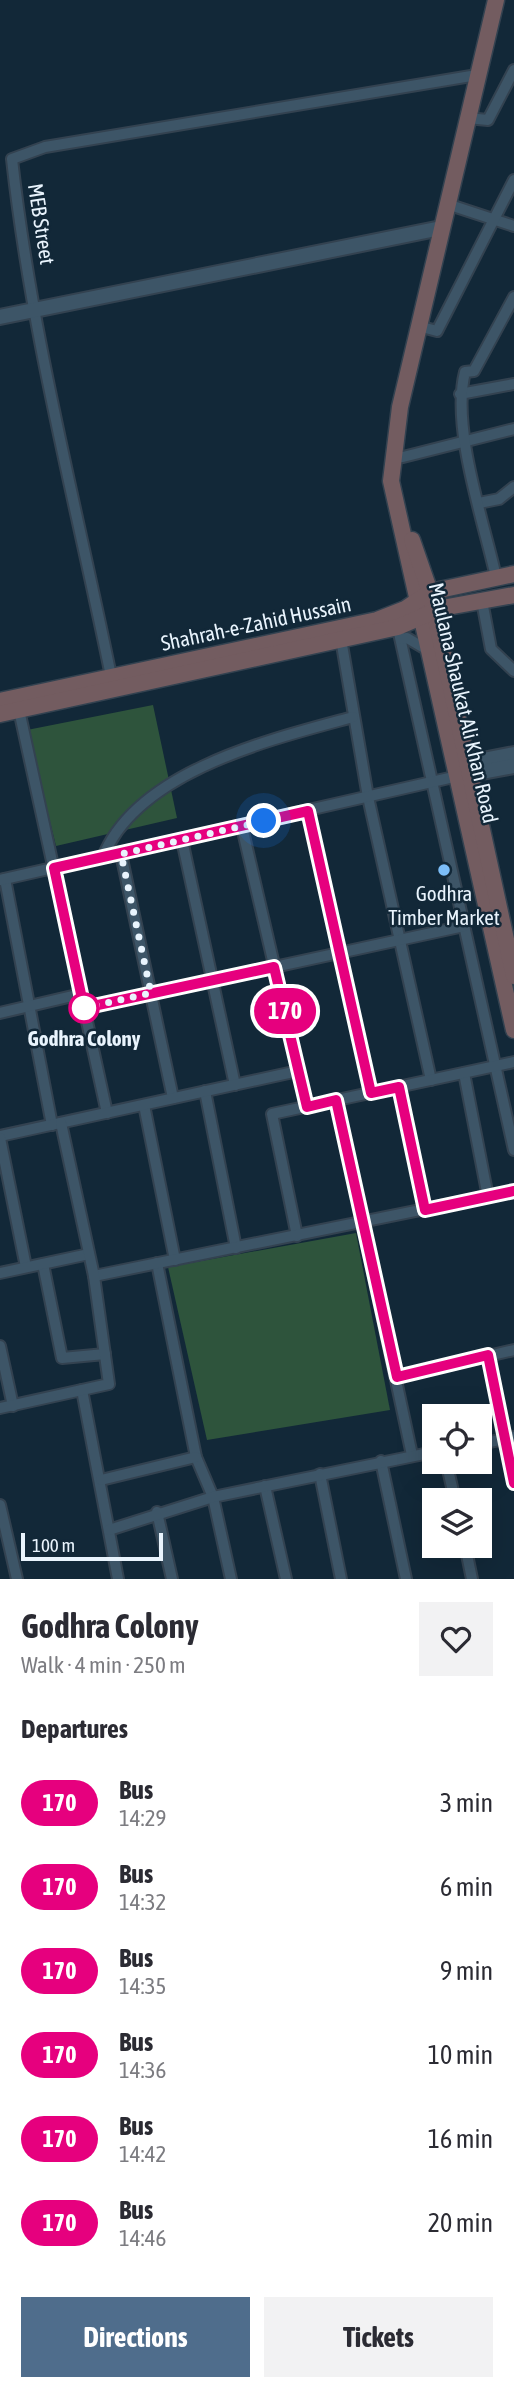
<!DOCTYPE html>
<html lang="en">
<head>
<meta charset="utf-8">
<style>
  :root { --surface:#fff; --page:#f2f2f3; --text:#2b2b33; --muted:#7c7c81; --accent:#4f6d8c }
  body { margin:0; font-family:"Asap Condensed",sans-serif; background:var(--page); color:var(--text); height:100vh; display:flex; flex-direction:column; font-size:26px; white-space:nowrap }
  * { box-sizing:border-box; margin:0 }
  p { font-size:23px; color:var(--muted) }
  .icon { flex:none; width:38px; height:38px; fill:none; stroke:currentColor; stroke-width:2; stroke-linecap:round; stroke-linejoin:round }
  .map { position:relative; height:1579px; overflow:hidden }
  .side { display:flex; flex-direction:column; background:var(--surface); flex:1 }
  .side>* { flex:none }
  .badge { padding:0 14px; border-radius:23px; font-size:24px; line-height:46px }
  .buttons { position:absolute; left:422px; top:1404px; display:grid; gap:14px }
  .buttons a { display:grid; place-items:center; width:70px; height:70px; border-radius:0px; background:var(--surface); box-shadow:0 7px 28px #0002; font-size:35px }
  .scale { position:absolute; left:21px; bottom:18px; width:142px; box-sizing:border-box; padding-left:7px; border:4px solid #e9f4fd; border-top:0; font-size:19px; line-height:24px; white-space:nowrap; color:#e9f4fd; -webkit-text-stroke:5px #122838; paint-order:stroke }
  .you { position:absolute; width:35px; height:35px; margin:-18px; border:5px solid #fff; border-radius:50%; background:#1a73e8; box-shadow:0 0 0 10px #1a73e833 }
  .map>.badge { position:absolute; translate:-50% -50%; box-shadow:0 0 0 4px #fff }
  h2 { padding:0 21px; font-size:26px; line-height:63px }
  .round { display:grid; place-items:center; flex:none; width:74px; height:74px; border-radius:0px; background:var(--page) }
  .head { display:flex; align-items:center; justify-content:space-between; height:119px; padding:0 21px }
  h1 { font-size:33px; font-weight:700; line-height:52px }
  .primary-button { display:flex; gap:14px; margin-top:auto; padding:14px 21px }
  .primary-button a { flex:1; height:80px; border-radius:0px; background:var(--accent); color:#fff; font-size:28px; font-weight:700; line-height:80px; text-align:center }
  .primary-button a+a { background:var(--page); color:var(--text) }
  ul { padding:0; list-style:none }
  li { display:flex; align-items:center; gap:21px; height:84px; padding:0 21px }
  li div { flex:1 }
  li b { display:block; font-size:26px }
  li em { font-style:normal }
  li .badge { min-width:77px; font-weight:700; text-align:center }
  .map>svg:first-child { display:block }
  .green { fill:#2e543c }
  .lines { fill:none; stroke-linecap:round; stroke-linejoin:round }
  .minor-casing { stroke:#334250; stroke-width:14 }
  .tertiary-casing { stroke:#334250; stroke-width:18 }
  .secondary-casing { stroke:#334250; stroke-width:19 }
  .minor { stroke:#3d5567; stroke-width:10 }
  .tertiary { stroke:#3d5567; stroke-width:14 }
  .secondary { stroke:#735c60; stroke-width:16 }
  .line-casing { stroke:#fff; stroke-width:16 }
  .line { stroke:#e6007e; stroke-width:10 }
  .walk { stroke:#e9f4fd; stroke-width:7; stroke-dasharray:0 12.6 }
  .poi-dot { fill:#7cbef9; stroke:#122838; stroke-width:2.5 }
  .stop-dot { fill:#fff; stroke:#e6007e; stroke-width:3.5 }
  .labels { text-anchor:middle; stroke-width:5; stroke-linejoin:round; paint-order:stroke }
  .street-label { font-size:21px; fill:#e9f4fd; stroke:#122838 }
  .poi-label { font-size:21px; fill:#e9f4fd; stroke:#122838 }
  .stop-label { font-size:21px; font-weight:bold; fill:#e9f4fd; stroke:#122838 }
</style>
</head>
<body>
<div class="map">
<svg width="514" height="1579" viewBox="0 0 514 1579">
  <rect width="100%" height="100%" fill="#122838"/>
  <g class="green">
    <polygon points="153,705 177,818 56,846 27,730"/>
    <polygon points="356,1233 390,1410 207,1440 168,1267"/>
  </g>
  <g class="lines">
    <g class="minor-casing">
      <g id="minor">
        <polyline points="467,118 488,120 514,70"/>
        <polyline points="447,204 514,226"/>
        <polyline points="418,326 437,331 514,180"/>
        <polyline points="460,394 514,384"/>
        <polyline points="393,457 403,457 514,429"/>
        <polyline points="479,503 499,499 514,487"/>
        <path d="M496,577C483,519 451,427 465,372L474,371L514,297"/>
        <polyline points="482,601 491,649 514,671"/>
        <polyline points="397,624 514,1150"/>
        <polyline points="341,639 368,797 431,1080"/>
        <polyline points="401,639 407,638 431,652"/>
        <path d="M111,676C76,504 31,333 12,159L45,147L477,75"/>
        <polyline points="19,710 107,1113"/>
        <polyline points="308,811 371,1093"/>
        <polyline points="242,827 307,1107"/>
        <polyline points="182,840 235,1085"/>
        <polyline points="121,854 173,1098"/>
        <path d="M103,857C137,771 272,739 353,717"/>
        <polyline points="5,879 52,1125"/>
        <polyline points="0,880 458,776"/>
        <polyline points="84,1008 464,926"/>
        <polyline points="0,1013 81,994"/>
        <polyline points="464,1073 488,1197"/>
        <polyline points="399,1087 425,1210"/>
        <polyline points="205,1091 236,1248"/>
        <polyline points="336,1100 412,1455"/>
        <polyline points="144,1105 175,1260"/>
        <polyline points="0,1136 298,1071"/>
        <polyline points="0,1138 26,1267"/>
        <polyline points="297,1236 272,1114 514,1062"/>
        <polyline points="157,1263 196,1457 213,1497 231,1579"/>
        <polyline points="43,1264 62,1358 105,1354"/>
        <polyline points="0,1273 89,1254"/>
        <polyline points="94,1276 514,1191"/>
        <polyline points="0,1346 13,1406"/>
        <polyline points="488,1355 514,1483"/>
        <polyline points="397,1377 514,1350"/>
        <polyline points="82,1390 118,1579"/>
        <polyline points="0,1408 109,1384 94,1276 61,1123"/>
        <polyline points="480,1444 514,1437"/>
        <polyline points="381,1461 406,1579"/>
        <polyline points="446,1461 455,1500"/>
        <polyline points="320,1474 341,1579"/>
        <polyline points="101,1480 196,1457"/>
        <polyline points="265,1486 286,1579"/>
        <polyline points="0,1505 17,1579"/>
        <polyline points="157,1512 172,1579"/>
        <polyline points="109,1530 213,1497 434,1452"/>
        <polyline points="465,1545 472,1579"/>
      </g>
    </g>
    <g class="tertiary-casing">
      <g id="tertiary">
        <polyline points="0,317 441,228"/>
        <polyline points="457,765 514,754"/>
        <polyline points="460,776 514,766"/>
      </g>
    </g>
    <g class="secondary-casing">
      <g id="secondary">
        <polyline points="496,0 400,407 391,481 514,1030"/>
        <polyline points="412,540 430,592 514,976"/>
        <polyline points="0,701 377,620 405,609 430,592 514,574"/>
        <polyline points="0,714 398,627 442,608 514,595"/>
      </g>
    </g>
    <use href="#minor" class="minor"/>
    <use href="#tertiary" class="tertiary"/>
    <use href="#secondary" class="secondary"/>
  </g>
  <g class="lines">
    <g class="line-casing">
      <polyline id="line" points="514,1191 425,1210 399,1087 371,1093 308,811 54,868 84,1008 274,967 307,1107 336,1100 397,1377 488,1355 514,1483"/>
    </g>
    <use href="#line" class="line"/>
    <polyline class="walk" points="84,1008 151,993 121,854 264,821"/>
  </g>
  <circle class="poi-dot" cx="444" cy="870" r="7"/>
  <circle class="stop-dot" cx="84" cy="1008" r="14"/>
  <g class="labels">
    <g class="street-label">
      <text transform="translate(41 224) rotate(81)" y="7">MEB Street</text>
      <text transform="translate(256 624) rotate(-12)" y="7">Shahrah-e-Zahid Hussain</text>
      <text transform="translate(463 703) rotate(77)" y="7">Maulana Shaukat Ali Khan Road</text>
    </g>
    <g class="poi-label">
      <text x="444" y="901">Godhra<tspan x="444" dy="24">Timber Market</tspan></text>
    </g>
    <g class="stop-label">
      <text x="84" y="1046">Godhra Colony</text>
    </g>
  </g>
</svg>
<div class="buttons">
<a><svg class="icon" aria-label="locate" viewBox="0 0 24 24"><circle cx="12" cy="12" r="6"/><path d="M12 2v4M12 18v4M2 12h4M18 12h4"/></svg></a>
<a><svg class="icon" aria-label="layers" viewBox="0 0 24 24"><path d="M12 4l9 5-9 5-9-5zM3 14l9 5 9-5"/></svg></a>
</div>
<div class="scale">100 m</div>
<div class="you" style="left:264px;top:821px"></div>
<b class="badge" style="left:285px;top:1011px;background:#e6007e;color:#fff">170</b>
</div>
<section class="side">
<div class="head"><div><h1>Godhra Colony</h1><p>Walk · 4 min · 250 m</p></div><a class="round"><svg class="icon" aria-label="heart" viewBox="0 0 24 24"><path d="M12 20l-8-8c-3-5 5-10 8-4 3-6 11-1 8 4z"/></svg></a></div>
<h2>Departures</h2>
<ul>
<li><span class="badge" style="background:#e6007e;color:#fff">170</span><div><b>Bus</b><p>14:29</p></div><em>3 min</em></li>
<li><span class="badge" style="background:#e6007e;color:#fff">170</span><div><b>Bus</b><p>14:32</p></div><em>6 min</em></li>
<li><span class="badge" style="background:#e6007e;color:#fff">170</span><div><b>Bus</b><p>14:35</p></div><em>9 min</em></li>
<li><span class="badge" style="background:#e6007e;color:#fff">170</span><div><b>Bus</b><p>14:36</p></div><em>10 min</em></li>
<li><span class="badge" style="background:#e6007e;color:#fff">170</span><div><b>Bus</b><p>14:42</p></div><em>16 min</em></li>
<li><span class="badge" style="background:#e6007e;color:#fff">170</span><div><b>Bus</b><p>14:46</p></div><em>20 min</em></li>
</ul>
<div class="primary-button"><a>Directions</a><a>Tickets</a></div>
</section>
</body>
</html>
